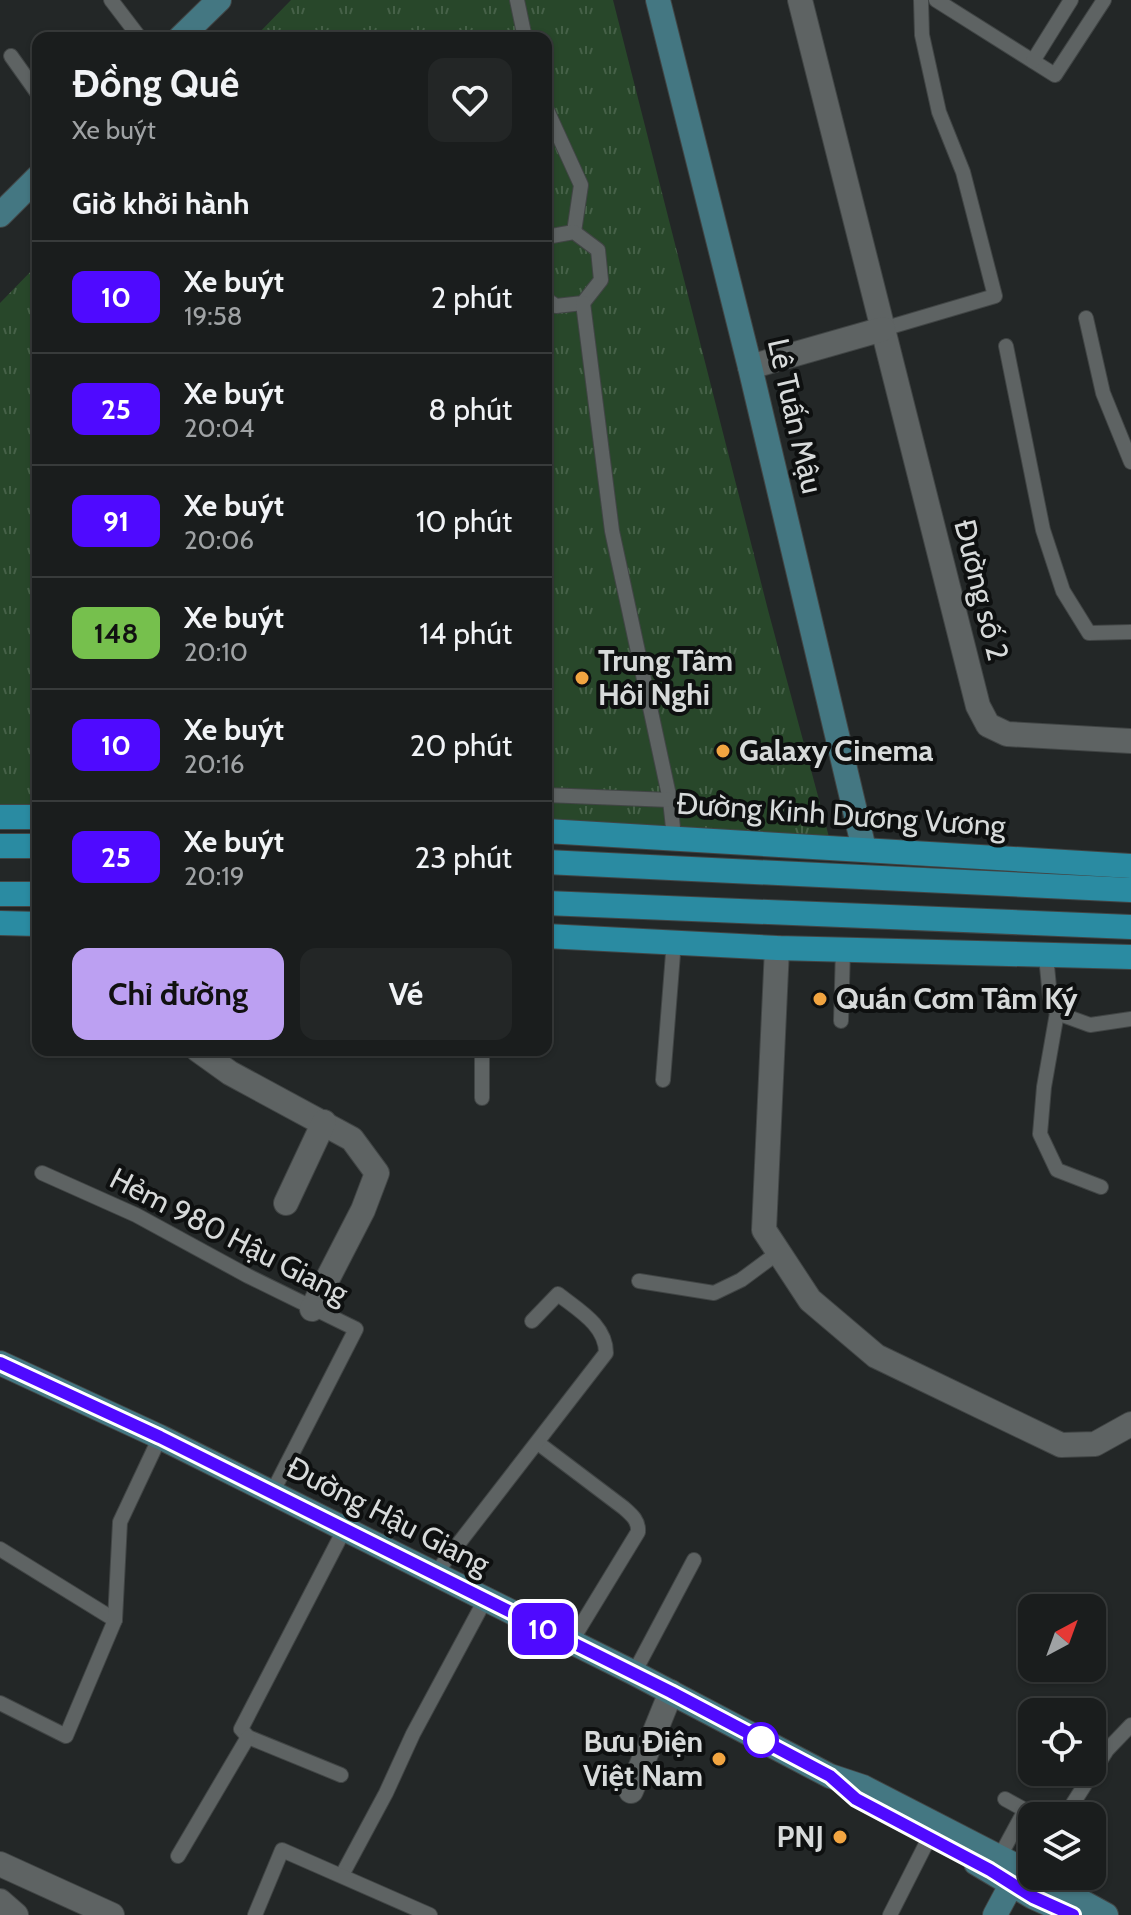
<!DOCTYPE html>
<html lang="vi">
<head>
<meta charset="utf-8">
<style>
  :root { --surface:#1a1d1d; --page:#232626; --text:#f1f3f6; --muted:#9fa2a4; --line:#383b3b; --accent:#bca0f2 }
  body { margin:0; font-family:Cabin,sans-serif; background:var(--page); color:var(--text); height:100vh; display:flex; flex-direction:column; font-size:30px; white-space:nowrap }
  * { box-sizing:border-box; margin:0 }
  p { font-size:26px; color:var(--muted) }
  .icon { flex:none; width:44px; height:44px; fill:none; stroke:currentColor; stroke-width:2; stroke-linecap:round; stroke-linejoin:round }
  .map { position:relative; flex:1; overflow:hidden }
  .sheet { position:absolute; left:32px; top:32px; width:520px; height:1024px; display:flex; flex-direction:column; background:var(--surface); border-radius:16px; box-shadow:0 2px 6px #0004,0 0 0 2px var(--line) }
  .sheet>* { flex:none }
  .badge { padding:0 16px; border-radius:12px; font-size:28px; line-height:52px }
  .needle { width:52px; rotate:41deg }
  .fabs { position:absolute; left:1018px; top:1594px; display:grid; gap:16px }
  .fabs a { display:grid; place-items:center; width:88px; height:88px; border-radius:16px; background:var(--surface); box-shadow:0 2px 6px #0004,0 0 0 2px var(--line); font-size:40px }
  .map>.badge { position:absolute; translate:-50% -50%; box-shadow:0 0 0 4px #fff }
  h2 { padding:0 40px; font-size:30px; line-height:72px }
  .round { display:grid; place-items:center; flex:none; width:84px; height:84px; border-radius:16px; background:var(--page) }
  .overview { display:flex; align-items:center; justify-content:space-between; height:136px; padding:0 40px }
  h1 { font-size:38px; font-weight:700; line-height:60px }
  .action { display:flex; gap:16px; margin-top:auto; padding:16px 40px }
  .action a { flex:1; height:92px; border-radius:16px; background:var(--accent); color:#111; font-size:32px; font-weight:700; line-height:92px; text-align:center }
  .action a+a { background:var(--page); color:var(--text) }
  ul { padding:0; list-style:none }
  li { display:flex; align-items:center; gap:24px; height:112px; padding:0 40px; border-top:2px solid var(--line) }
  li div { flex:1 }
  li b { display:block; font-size:30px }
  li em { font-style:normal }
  li .badge { min-width:88px; font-weight:700; text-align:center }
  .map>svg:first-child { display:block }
  .park { fill:url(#park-tufts) }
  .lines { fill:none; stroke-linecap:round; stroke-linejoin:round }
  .lane-casing { stroke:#414545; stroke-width:16 }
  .street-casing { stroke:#414545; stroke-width:26 }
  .secondary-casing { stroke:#414545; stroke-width:26 }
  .primary-casing { stroke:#414545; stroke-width:26 }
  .lane { stroke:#5e6363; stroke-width:14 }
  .street { stroke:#5e6363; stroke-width:24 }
  .secondary { stroke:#447782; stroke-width:24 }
  .primary { stroke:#2a8ba2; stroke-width:24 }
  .line-casing { stroke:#fff; stroke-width:18 }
  .line { stroke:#4f0aff; stroke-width:12 }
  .poi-dot { fill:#f2a541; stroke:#0e1010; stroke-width:3 }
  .stop-dot { fill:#fff; stroke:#4f0aff; stroke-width:4 }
  .labels { text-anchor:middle; stroke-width:8; stroke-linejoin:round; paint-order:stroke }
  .street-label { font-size:30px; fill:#d7dada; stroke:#0e1010 }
  .poi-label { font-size:30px; font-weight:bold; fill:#d7dada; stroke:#0e1010; text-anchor:start }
</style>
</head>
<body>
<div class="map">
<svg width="1131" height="1915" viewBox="0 0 1131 1915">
  <defs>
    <pattern id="park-tufts" width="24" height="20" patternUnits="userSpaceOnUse" patternTransform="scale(2)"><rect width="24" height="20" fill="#28472a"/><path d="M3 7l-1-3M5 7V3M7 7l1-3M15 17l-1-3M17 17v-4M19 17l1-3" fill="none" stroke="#466148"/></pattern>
  </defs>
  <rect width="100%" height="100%" fill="#232727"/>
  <g class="park">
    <polygon points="291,0 613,0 768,610 829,837 546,827 546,38 254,38"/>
    <polygon points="38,264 38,810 0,809 0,303"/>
  </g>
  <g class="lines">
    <g class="lane-casing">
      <g id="lane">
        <polyline points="111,0 140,38"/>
        <polyline points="517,0 525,38"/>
        <polyline points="936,0 1055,75 1104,0"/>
        <polyline points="11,56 38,94"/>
        <polyline points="1033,61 1071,0"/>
        <polyline points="546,108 581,185 574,232"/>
        <polyline points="546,237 574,232 598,250 601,280 583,303 556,306 546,299"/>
        <polyline points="583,303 612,531 670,800 674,837"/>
        <polyline points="1086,318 1103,393 1131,462"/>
        <polyline points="883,329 995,296 963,172 939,112 922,35 921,0"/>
        <polyline points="1006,346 1043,530 1063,591 1089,633 1131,632"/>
        <polyline points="546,795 670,800"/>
        <polyline points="1046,956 1050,997 1057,1013 1090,1025 1131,1019"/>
        <polyline points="1057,1013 1044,1087 1040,1134 1057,1170 1101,1187"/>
        <polyline points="841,1021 843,949"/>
        <polyline points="663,1080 674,941"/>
        <polyline points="482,1098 482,1050"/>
        <polyline points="42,1173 136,1215 248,1276 356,1329 272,1493"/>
        <polyline points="639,1281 714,1293 741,1280 779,1252"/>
        <path d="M538,1443L624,1508C632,1515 639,1521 638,1532L571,1642"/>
        <polyline points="0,1549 115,1620"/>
        <path d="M435,1574L606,1353C606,1325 578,1310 558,1294L532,1321"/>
        <polyline points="634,1673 694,1560"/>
        <polyline points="0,1703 66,1736 115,1620 120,1522 160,1437"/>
        <polyline points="341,1775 248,1737 241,1729 344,1530"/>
        <polyline points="1065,1816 1107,1750 1131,1725"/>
        <polyline points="178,1856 248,1737"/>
        <polyline points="999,1858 1025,1810 1005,1799"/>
        <polyline points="342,1875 386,1793 413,1734 485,1600"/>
        <polyline points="255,1915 282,1850 430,1915"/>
        <polyline points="890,1915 929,1838"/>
      </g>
    </g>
    <g class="street-casing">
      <g id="street">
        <polyline points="800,0 978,706 988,725 1007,734 1131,741"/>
        <polyline points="750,367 883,329"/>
        <polyline points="777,948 764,1230 810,1300 876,1356 1061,1445 1095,1444 1131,1424"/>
        <polyline points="198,1050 230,1073 352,1139 377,1173 363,1210 312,1309"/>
        <polyline points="286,1203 324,1122"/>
        <polyline points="631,1791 671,1692"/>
        <polyline points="0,1864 112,1915"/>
        <polyline points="0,1901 16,1915"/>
      </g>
    </g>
    <g class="secondary-casing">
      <g id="secondary">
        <polyline points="658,0 750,367 864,849"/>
        <polyline points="180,38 219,0"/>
        <polyline points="0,215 38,177"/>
        <polyline points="0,1363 160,1437 634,1673 830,1776 863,1787 1032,1874"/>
        <polyline points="976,1863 1033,1897 1073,1915"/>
        <polyline points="1035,1876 1106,1915"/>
        <polyline points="995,1915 1011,1885 1023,1879"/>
      </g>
    </g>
    <g class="primary-casing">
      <g id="primary">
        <polyline points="0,817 38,817"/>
        <polyline points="546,831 1131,866"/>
        <polyline points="0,846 38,846"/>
        <polyline points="546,862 1131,890"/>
        <polyline points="0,894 38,894"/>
        <polyline points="546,903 1131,927"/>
        <polyline points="0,923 38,924"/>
        <polyline points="546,936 777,948 1131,957"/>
      </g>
    </g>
    <use href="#lane" class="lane"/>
    <use href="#street" class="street"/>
    <use href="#secondary" class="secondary"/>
    <use href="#primary" class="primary"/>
  </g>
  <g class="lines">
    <g class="line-casing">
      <polyline id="line" points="0,1363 160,1437 671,1692 830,1776 856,1799 990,1870 1033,1897 1073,1915"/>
    </g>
    <use href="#line" class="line"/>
  </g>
  <g class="poi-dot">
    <circle cx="582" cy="678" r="8"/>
    <circle cx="723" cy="751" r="8"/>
    <circle cx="820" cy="999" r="8"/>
    <circle cx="719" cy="1759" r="8"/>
    <circle cx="840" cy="1837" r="8"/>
  </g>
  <circle class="stop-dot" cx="761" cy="1740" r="16"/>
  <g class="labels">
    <g class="street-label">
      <text transform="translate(795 416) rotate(77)" y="10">Lê Tuấn Mậu</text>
      <text transform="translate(981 590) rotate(76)" y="10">Đường số 2</text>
      <text transform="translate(841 815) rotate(4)" y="10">Đường Kinh Dương Vương</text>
      <text transform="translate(229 1236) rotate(27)" y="10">Hẻm 980 Hậu Giang</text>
      <text transform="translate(388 1516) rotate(27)" y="10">Đường Hậu Giang</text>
    </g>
    <g class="poi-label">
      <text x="598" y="671">Trung Tâm<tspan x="598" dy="34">Hôi Nghi</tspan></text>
      <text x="739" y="761">Galaxy Cinema</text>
      <text x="836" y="1009">Quán Cơm Tâm Ký</text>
      <text x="703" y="1752" text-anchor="end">Bưu Điện<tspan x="703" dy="34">Việt Nam</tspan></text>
      <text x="824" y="1847" text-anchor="end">PNJ</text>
    </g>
  </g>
</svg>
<div class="fabs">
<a><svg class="needle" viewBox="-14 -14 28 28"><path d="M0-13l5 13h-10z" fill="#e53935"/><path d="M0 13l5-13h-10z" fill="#9fa2a4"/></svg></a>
<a><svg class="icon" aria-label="locate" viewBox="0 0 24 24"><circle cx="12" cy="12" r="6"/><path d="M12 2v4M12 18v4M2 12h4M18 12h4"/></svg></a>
<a><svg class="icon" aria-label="layers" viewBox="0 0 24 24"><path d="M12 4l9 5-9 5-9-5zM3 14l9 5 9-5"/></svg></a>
</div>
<b class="badge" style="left:543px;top:1629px;background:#4f0aff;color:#fff">10</b>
<section class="sheet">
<div class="overview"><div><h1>Đồng Quê</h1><p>Xe buýt</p></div><a class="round"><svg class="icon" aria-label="heart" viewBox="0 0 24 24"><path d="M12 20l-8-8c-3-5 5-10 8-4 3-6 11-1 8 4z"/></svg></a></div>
<h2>Giờ khởi hành</h2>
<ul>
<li><span class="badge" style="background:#4f0aff;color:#fff">10</span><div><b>Xe buýt</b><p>19:58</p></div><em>2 phút</em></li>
<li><span class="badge" style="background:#4f0aff;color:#fff">25</span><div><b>Xe buýt</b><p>20:04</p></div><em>8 phút</em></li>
<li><span class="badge" style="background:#4f0aff;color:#fff">91</span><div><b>Xe buýt</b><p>20:06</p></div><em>10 phút</em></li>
<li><span class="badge" style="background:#76c04d;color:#111">148</span><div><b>Xe buýt</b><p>20:10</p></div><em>14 phút</em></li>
<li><span class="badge" style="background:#4f0aff;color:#fff">10</span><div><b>Xe buýt</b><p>20:16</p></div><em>20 phút</em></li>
<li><span class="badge" style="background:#4f0aff;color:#fff">25</span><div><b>Xe buýt</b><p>20:19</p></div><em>23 phút</em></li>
</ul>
<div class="action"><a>Chỉ đường</a><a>Vé</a></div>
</section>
</div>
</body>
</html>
